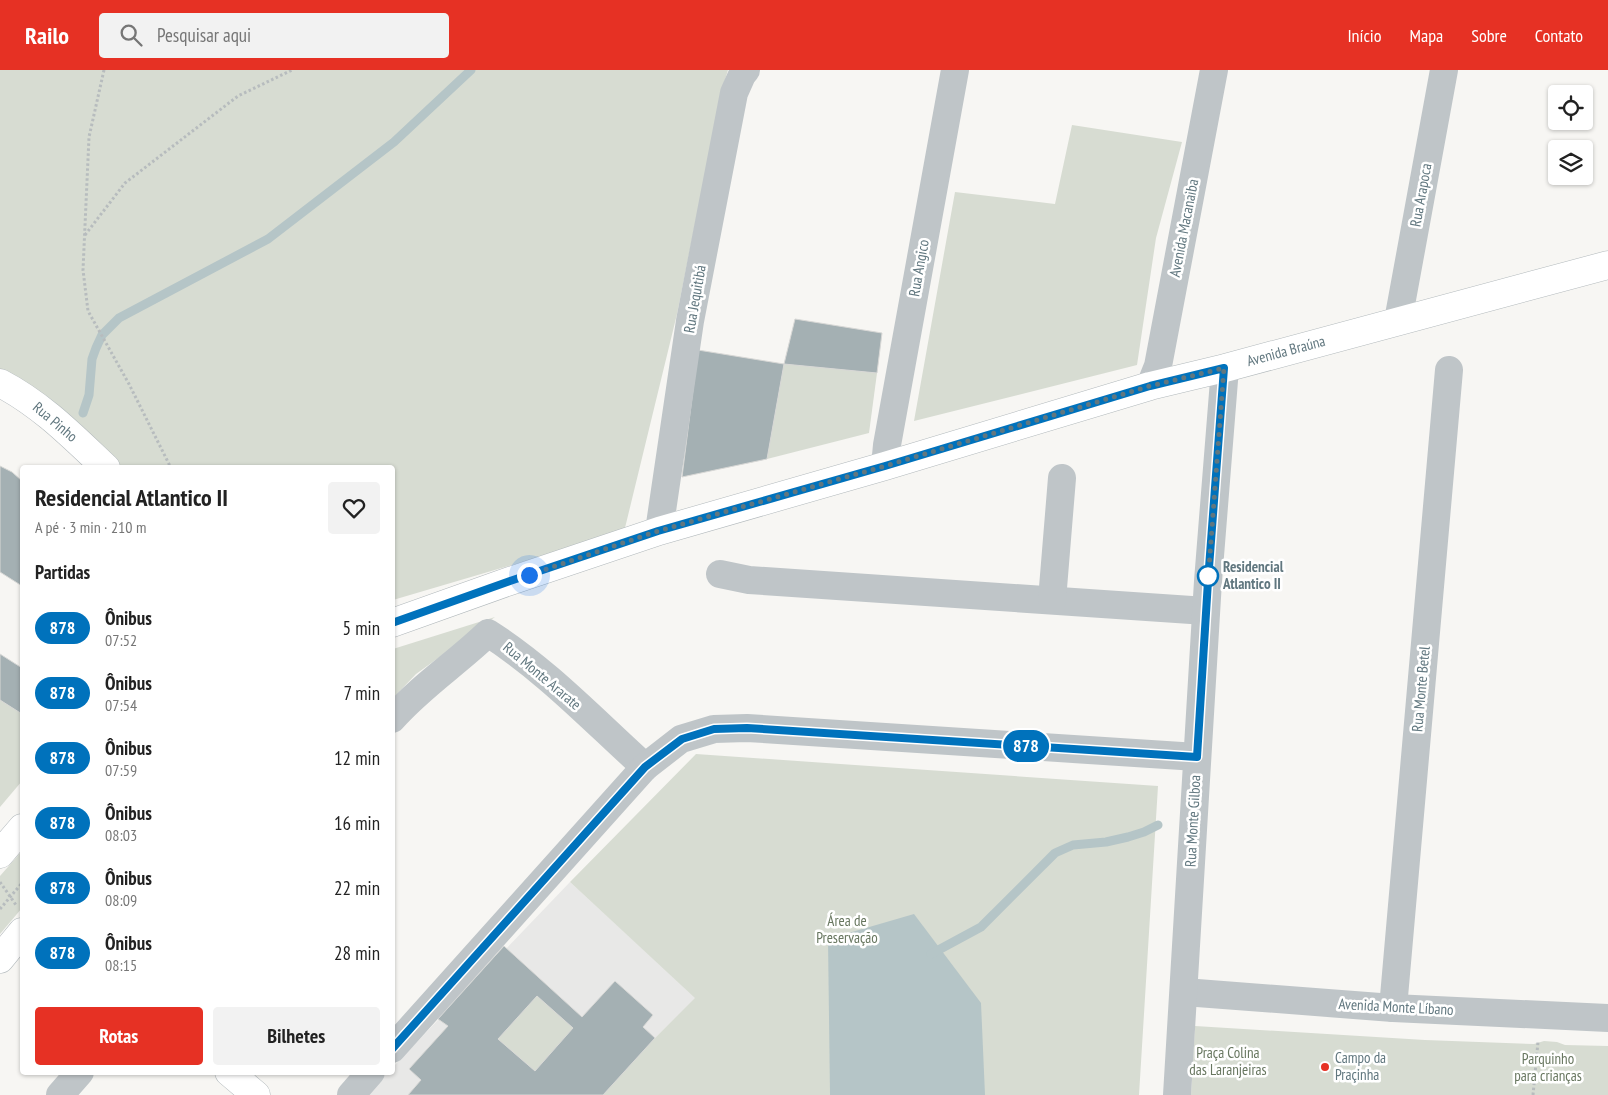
<!DOCTYPE html>
<html lang="pt">
<head>
<meta charset="utf-8">
<style>
  :root { --surface:#fff; --page:#f2f2f2; --text:#222; --muted:#767676; --accent:#e63124 }
  body { margin:0; font-family:"PT Sans Narrow",sans-serif; background:var(--page); color:var(--text); height:100vh; display:flex; flex-direction:column; font-size:19px; white-space:nowrap }
  * { box-sizing:border-box; margin:0 }
  p { font-size:16px; color:var(--muted) }
  .icon { flex:none; width:28px; height:28px; fill:none; stroke:currentColor; stroke-width:2; stroke-linecap:round; stroke-linejoin:round }
  .map { position:relative; flex:1; overflow:hidden }
  .side { position:absolute; left:20px; top:395px; width:375px; height:610px; display:flex; flex-direction:column; background:var(--surface); border-radius:5px; box-shadow:0 1px 4px #0004 }
  .side>* { flex:none }
  .badge { padding:0 10px; border-radius:16px; font-size:18px; line-height:32px }
  .tools { position:absolute; left:1548px; top:15px; display:grid; gap:10px }
  .tools a { display:grid; place-items:center; width:45px; height:45px; border-radius:5px; background:var(--surface); box-shadow:0 1px 4px #0004; font-size:25px }
  .you { position:absolute; width:25px; height:25px; margin:-12px; border:4px solid #fff; border-radius:50%; background:#1a73e8; box-shadow:0 0 0 8px #1a73e833 }
  .map>.badge { position:absolute; translate:-50% -50%; box-shadow:0 0 0 2px #fff }
  h2 { padding:0 15px; font-size:19px; line-height:45px }
  .round { display:grid; place-items:center; flex:none; width:52px; height:52px; border-radius:5px; background:var(--page) }
  .headline { display:flex; align-items:center; justify-content:space-between; height:85px; padding:0 15px }
  h1 { font-size:24px; font-weight:700; line-height:38px }
  .button { display:flex; gap:10px; margin-top:auto; padding:10px 15px }
  .button a { flex:1; height:58px; border-radius:5px; background:var(--accent); color:#fff; font-size:20px; font-weight:700; line-height:58px; text-align:center }
  .button a+a { background:var(--page); color:var(--text) }
  ul { padding:0; list-style:none }
  li { display:flex; align-items:center; gap:15px; height:65px; padding:0 15px }
  li div { flex:1 }
  li b { display:block; font-size:19px }
  li em { font-style:normal }
  li .badge { min-width:55px; font-weight:700; text-align:center }
  header { display:flex; align-items:center; gap:30px; box-sizing:border-box; height:70px; padding:0 25px; background:var(--accent); color:#fff }
  header strong { font-size:24px }
  nav { display:flex; gap:28px; margin-inline-start:auto; font-size:18px }
  .search { width:350px; height:45px; background:var(--page); display:flex; align-items:center; gap:12px; box-sizing:border-box; padding:0 18px; border-radius:5px; color:var(--muted); font-size:19px }
  .map>svg:first-child { display:block }
  .built { fill:#e8e8e7 }
  .green { fill:#d7dcd2 }
  .water { fill:#b5c5c7 }
  .lines { fill:none; stroke-linecap:round; stroke-linejoin:round }
  .stream { stroke:#b5c5c7; stroke-width:9 }
  .building { fill:#a4b0b3; stroke:#d8d8d6; fill-rule:evenodd }
  .secondary-casing { stroke:#b2b9bc; stroke-width:29 }
  .path { stroke:#b7bcbe; stroke-width:3; stroke-dasharray:2.5 2.5; stroke-linecap:butt }
  .street { stroke:#bfc5c8; stroke-width:28 }
  .secondary { stroke:#fff; stroke-width:28 }
  .line-casing { stroke:#fff; stroke-width:11 }
  .line { stroke:#0072bc; stroke-width:8 }
  .walk { stroke:#61777f; stroke-width:5; stroke-dasharray:0 9 }
  .stop-dot { fill:#fff; stroke:#0072bc; stroke-width:2.5 }
  .poi-dot { fill:#e63124; stroke:#fff; stroke-width:2 }
  .labels { text-anchor:middle; stroke-width:5; stroke-linejoin:round; paint-order:stroke }
  .street-label { font-size:15px; fill:#61777f; stroke:#fff }
  .stop-label { font-size:15px; font-weight:bold; fill:#61777f; stroke:#fff; text-anchor:start }
  .park-label { font-size:15px; fill:#687760; stroke:#fff }
  .poi-label { font-size:15px; fill:#61777f; stroke:#fff; text-anchor:start }
</style>
</head>
<body>
<header>
<strong>Railo</strong>
<div class="search"><svg class="icon" aria-label="search" viewBox="0 0 24 24"><circle cx="10" cy="10" r="6"/><path d="M15 15l6 6"/></svg>Pesquisar aqui</div>
<nav><a>Início</a><a>Mapa</a><a>Sobre</a><a>Contato</a></nav>
</header>
<div class="map">
<svg width="1608" height="1025" viewBox="0 0 1608 1025">
  <rect width="100%" height="100%" fill="#f7f6f3"/>
  <polygon class="built" points="570,812 696,928 655,968 603,1025 366,1025 387,1003 392,1002 393,997"/>
  <g class="green">
    <polygon points="0,0 728,0 722,20 677,244 624,462 393,530 392,398 119,397 0,302"/>
    <polygon points="1072,55 1182,72 1156,168 1137,295 914,351 955,122 1055,134"/>
    <polygon points="784,294 877,303 869,363 767,389"/>
    <polygon points="495,547 416,604 393,628 393,579"/>
    <polygon points="0,630 22,644 22,711 0,737"/>
    <polygon points="696,684 1158,716 1139,1025 603,1025 655,968 695,928 570,812"/>
    <polygon points="22,781 22,838 0,864 0,806"/>
    <polygon points="537,926 573,958 535,1001 498,969"/>
    <polygon points="1195,956 1425,970 1534,974 1544,971 1557,972 1565,975 1608,976 1608,1025 1191,1025"/>
  </g>
  <polygon class="water" points="914,844 981,933 985,1025 830,1025 828,869"/>
  <g class="lines">
    <g class="stream">
      <polyline points="83,343 89,325 92,289 96,278 102,265 119,248 268,169 394,72 471,0"/>
      <polyline points="931,884 981,857 1055,783 1073,775 1106,772 1128,767 1144,762 1158,755"/>
    </g>
  </g>
  <g class="building">
    <polygon points="795,249 882,263 877,303 784,294"/>
    <polygon points="698,280 784,294 767,389 682,407"/>
    <polygon points="0,396 12,402 22,411 22,516 0,502"/>
    <polygon points="0,584 22,598 22,644 0,630"/>
    <path d="M504,876L582,947L615,911L653,945L643,957L655,968L603,1025H408L421,1010L409,999L448,956L438,949ZM537,926L573,958L535,1001L498,969Z"/>
  </g>
  <g class="lines">
    <g class="secondary-casing">
      <g id="secondary">
        <path d="M0,313C42,335 72,366 106,398"/>
        <polyline points="392,553 510,511 659,461 885,396 1150,316 1225,298 1608,195"/>
        <polyline points="0,784 22,758"/>
        <polyline points="0,889 22,862"/>
        <polyline points="229,1002 256,1025"/>
      </g>
    </g>
    <g class="path">
      <polyline points="104,0 89,67 83,200 88,241 129,314 171,398"/>
      <polyline points="85,165 125,113 238,26 292,0"/>
      <polyline points="0,812 16,835"/>
      <polyline points="0,839 22,813"/>
      <polyline points="1533,1025 1538,972"/>
    </g>
    <g class="street">
      <polyline points="1398,251 1444,0"/>
      <polyline points="1150,316 1158,296 1214,0"/>
      <polyline points="885,396 887,375 955,0"/>
      <polyline points="659,461 690,251 734,23 742,5 746,0"/>
      <polyline points="720,504 749,510 1206,541"/>
      <polyline points="1052,530 1062,408"/>
      <path d="M392,649C421,616 457,593 488,563C546,600 594,651 645,697"/>
      <polyline points="1184,922 1393,938 1608,948"/>
      <polyline points="1393,938 1449,300"/>
      <polyline points="392,979 645,697 681,669 714,659 747,658 1197,687"/>
      <polyline points="60,1025 80,1002"/>
      <polyline points="351,1025 371,1002"/>
      <polyline points="1177,1025 1208,511 1225,298"/>
    </g>
    <use href="#secondary" class="secondary"/>
  </g>
  <g class="lines">
    <g class="line-casing">
      <polyline id="line" points="392,553 510,511 658,461 885,396 1150,316 1224,298 1208,511 1197,687 747,658 714,659 682,669 645,697 392,979"/>
    </g>
    <use href="#line" class="line"/>
    <polyline class="walk" points="529,505 658,461 885,396 1150,316 1224,298 1208,511 1208,506"/>
  </g>
  <circle class="stop-dot" cx="1208" cy="506" r="10"/>
  <circle class="poi-dot" cx="1325" cy="997" r="5"/>
  <g class="labels">
    <g class="street-label">
      <text transform="translate(1421 125) rotate(-80)" y="5">Rua Arapoca</text>
      <text transform="translate(1184 158) rotate(-79)" y="5">Avenida Macanaiba</text>
      <text transform="translate(919 198) rotate(-80)" y="5">Rua Angico</text>
      <text transform="translate(695 229) rotate(-80)" y="5">Rua Jequitibá</text>
      <text transform="translate(1286 281) rotate(-15)" y="5">Avenida Braúna</text>
      <text transform="translate(55 352) rotate(40)" y="5">Rua Pinho</text>
      <text transform="translate(542 606) rotate(40)" y="5">Rua Monte Ararate</text>
      <text transform="translate(1421 619) rotate(-85)" y="5">Rua Monte Betel</text>
      <text transform="translate(1193 751) rotate(-87)" y="5">Rua Monte Gilboa</text>
      <text transform="translate(1396 937) rotate(3)" y="5">Avenida Monte Líbano</text>
    </g>
    <g class="stop-label">
      <text x="1223" y="502">Residencial<tspan x="1223" dy="17">Atlantico II</tspan></text>
    </g>
    <g class="park-label">
      <text x="847" y="856">Área de<tspan x="847" dy="17">Preservação</tspan></text>
      <text x="1228" y="988">Praça Colina<tspan x="1228" dy="17">das Laranjeiras</tspan></text>
      <text x="1548" y="994">Parquinho<tspan x="1548" dy="17">para crianças</tspan></text>
    </g>
    <g class="poi-label">
      <text x="1335" y="993">Campo da<tspan x="1335" dy="17">Praçinha</tspan></text>
    </g>
  </g>
</svg>
<div class="tools">
<a><svg class="icon" aria-label="locate" viewBox="0 0 24 24"><circle cx="12" cy="12" r="6"/><path d="M12 2v4M12 18v4M2 12h4M18 12h4"/></svg></a>
<a><svg class="icon" aria-label="layers" viewBox="0 0 24 24"><path d="M12 4l9 5-9 5-9-5zM3 14l9 5 9-5"/></svg></a>
</div>
<div class="you" style="left:529px;top:505px"></div>
<b class="badge" style="left:1026px;top:676px;background:#0072bc;color:#fff">878</b>
<section class="side">
<div class="headline"><div><h1>Residencial Atlantico II</h1><p>A pé · 3 min · 210 m</p></div><a class="round"><svg class="icon" aria-label="heart" viewBox="0 0 24 24"><path d="M12 20l-8-8c-3-5 5-10 8-4 3-6 11-1 8 4z"/></svg></a></div>
<h2>Partidas</h2>
<ul>
<li><span class="badge" style="background:#0072bc;color:#fff">878</span><div><b>Ônibus</b><p>07:52</p></div><em>5 min</em></li>
<li><span class="badge" style="background:#0072bc;color:#fff">878</span><div><b>Ônibus</b><p>07:54</p></div><em>7 min</em></li>
<li><span class="badge" style="background:#0072bc;color:#fff">878</span><div><b>Ônibus</b><p>07:59</p></div><em>12 min</em></li>
<li><span class="badge" style="background:#0072bc;color:#fff">878</span><div><b>Ônibus</b><p>08:03</p></div><em>16 min</em></li>
<li><span class="badge" style="background:#0072bc;color:#fff">878</span><div><b>Ônibus</b><p>08:09</p></div><em>22 min</em></li>
<li><span class="badge" style="background:#0072bc;color:#fff">878</span><div><b>Ônibus</b><p>08:15</p></div><em>28 min</em></li>
</ul>
<div class="button"><a>Rotas</a><a>Bilhetes</a></div>
</section>
</div>
</body>
</html>
